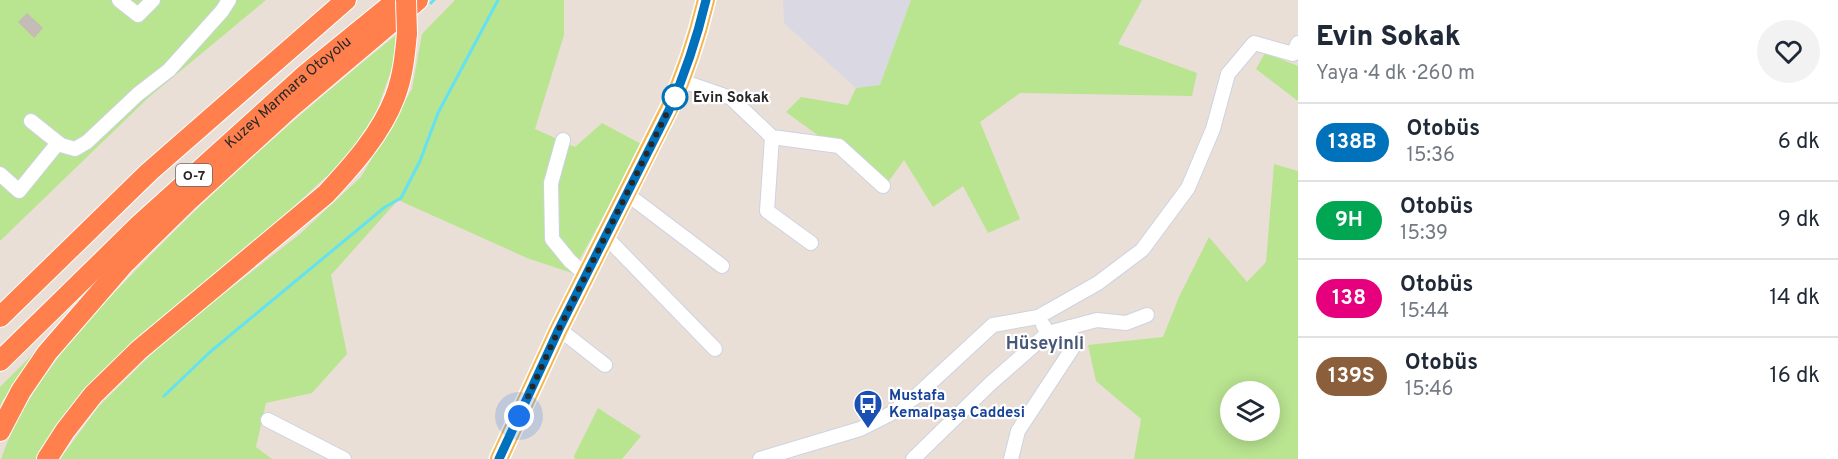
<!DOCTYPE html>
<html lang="tr">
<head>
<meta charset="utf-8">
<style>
  :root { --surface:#fff; --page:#f2f2f3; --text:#1f2937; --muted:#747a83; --line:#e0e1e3 }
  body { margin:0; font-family:Overpass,sans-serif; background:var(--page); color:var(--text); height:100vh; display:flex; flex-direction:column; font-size:22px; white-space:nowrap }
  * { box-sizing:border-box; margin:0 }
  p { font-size:20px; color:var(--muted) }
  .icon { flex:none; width:33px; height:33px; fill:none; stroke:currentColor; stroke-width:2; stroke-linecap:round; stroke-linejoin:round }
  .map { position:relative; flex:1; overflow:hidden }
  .drawer { display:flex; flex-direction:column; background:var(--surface); width:540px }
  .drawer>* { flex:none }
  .badge { padding:0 12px; border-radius:20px; font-size:21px; line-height:39px }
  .tools { position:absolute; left:1220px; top:381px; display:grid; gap:12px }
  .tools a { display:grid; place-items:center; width:60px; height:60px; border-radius:50%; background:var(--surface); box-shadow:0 3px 15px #0003; font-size:30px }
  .you { position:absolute; width:30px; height:30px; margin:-15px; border:4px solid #fff; border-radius:50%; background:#1a73e8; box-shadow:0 0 0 9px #1a73e833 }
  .map>.badge { position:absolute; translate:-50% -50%; box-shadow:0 0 0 3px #fff }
  .round { display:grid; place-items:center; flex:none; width:63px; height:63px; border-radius:32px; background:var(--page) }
  .overview { display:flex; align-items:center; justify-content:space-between; height:102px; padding:0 18px }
  h1 { font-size:28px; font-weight:800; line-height:45px }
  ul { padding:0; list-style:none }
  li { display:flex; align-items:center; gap:18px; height:78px; padding:0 18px; border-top:2px solid var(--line) }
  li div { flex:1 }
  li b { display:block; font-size:22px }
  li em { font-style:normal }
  li .badge { min-width:66px; font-weight:700; text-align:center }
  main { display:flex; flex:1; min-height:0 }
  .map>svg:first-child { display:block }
  .industrial { fill:#dad8e2 }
  .green { fill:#b9e490; fill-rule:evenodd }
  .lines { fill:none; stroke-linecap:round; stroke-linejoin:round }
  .stream { stroke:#64e2f2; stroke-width:3 }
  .building { fill:#c5bcb7; stroke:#c5bbb1; stroke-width:1.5 }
  .minor-casing { stroke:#ccd3e1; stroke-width:16 }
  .major-casing { stroke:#fff; stroke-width:21 }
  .highway-casing { stroke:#fff; stroke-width:22 }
  .minor { stroke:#fff; stroke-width:14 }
  .major { stroke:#f5b651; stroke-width:18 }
  .highway { stroke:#ff7f4d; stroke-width:20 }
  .highway-bridge-casing { stroke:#fff; stroke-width:22; stroke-linecap:butt }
  .highway-bridge { stroke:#ff7f4d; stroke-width:20 }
  .line-casing { stroke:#fff; stroke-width:14 }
  .line { stroke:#0072bc; stroke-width:9 }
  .walk { stroke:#272727; stroke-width:6; stroke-dasharray:0 10.8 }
  .stop-dot { fill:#fff; stroke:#0072bc; stroke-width:3 }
  .labels { text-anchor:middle; stroke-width:4.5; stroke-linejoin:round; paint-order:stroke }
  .shield { fill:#fff; stroke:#686868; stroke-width:1.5 }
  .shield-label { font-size:14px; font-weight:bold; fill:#272727 }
  .street-label { font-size:15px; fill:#272727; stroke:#fff }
  .stop-label { font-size:15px; font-weight:bold; fill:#272727; stroke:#fff; text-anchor:start }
  .transit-label { font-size:15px; font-weight:bold; fill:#164399; stroke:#fff; text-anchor:start }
  .quarter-label { font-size:18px; font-weight:bold; fill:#465778; stroke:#fff }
</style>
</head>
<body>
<main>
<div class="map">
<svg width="1298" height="459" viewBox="0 0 1298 459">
  <rect width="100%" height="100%" fill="#eadfd7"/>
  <polygon class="industrial" points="783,0 911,0 880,85 856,88 784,23"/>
  <g class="green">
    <polygon points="0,0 266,0 148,98 0,241"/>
    <polygon points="455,0 564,0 564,35 535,129 575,147 602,123 643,145 572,273 527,258 398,200 331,275 347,354 312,393 266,403 256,447 272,459 60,459 99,406 171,335 300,234 361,177 412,89 422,34"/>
    <polygon points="911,0 1142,0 1118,44 1197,73 1192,96 1020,93 980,122 1020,219 988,233 963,186 933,207 904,160 886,185 786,112 801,97 848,105 856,88 880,85"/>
    <path d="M396,35L393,65L377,110L359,141L338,166L279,220L129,345L102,371L78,399L37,459H1C28,382 89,318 145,261C223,180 309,106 396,35Z"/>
    <polygon points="1265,53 1298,66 1298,101 1256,69"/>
    <path d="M1274,164L1298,171V459H1134L1141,419L1096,381L1088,345L1163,337L1179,297L1209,237L1247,282L1266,262ZM1230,392H1269V430H1230Z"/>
    <polygon points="35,352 3,400 0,407 0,387"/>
    <polygon points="598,408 641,436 622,459 575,459 574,456"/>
  </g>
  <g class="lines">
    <g class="stream">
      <polyline points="431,3 434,0"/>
      <polyline points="164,396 210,352 385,207 401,198 420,161 438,113 498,0"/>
    </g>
  </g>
  <polygon class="building" points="27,14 42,28 34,37 19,22"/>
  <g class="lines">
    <g class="minor-casing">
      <g id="minor">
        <polyline points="119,0 138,15 153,0"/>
        <polyline points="682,81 731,98 772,137 839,146 883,186"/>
        <polyline points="31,121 61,145 75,149 87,142 138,94 169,70 222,11 229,0"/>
        <polyline points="772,137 767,211 811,243"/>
        <polyline points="563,140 551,183 552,239 570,261 587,276"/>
        <polyline points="0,174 19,191 58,143"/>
        <polyline points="627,194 722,266"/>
        <polyline points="606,237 715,349"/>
        <polyline points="1043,325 1048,333 1097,320 1126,323 1147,315"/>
        <polyline points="559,329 605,365"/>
        <polyline points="268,420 344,459"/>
        <polyline points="760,459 860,429 890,414 914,398 993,325 1038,317 1098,283 1142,250 1188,188 1213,129 1228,74 1254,43 1293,54 1298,43"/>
        <polyline points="913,459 991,383 1048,333"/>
        <polyline points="1011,459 1018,431 1072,349 1070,327"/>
      </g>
    </g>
    <g class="major-casing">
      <path id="major" d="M499,459L559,329L669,109C685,74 697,38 706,0"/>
    </g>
    <g class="highway-casing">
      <g id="highway">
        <polyline points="0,317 149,172 346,0"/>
        <path id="s1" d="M0,361L139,225L306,74L397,0"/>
        <polyline points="0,431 21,391 47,353 125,263 187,202 290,108 418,0"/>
        <path d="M47,459L65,431L93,395L139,350L326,194C352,166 381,134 395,97C403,76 405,55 407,33"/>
      </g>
    </g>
    <use href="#minor" class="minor"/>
    <use href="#major" class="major"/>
    <use href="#highway" class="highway"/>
    <g class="highway-bridge-casing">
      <polyline id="highway-bridge" points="406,0 407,33"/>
    </g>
    <use href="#highway-bridge" class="highway-bridge"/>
  </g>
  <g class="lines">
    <g class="line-casing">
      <path id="line" d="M499,459L559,329L669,110C685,74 697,38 706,0"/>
    </g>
    <use href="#line" class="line"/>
    <polyline class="walk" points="519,416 559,329 676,95 675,97"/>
  </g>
  <defs>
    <g id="bus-pin" transform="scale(1.5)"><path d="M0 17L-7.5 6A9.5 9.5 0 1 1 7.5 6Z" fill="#1a4fb4" stroke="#fff"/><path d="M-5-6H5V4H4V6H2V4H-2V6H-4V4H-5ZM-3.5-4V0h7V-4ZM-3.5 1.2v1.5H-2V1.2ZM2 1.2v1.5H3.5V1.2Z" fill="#fff"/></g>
  </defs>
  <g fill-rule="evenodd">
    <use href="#bus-pin" x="868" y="404"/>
  </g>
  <circle class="stop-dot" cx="675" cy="97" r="12"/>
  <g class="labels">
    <rect class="shield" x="176" y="164" width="36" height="22" rx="4.5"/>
    <g class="shield-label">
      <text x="194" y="180">O-7</text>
    </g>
    <g class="street-label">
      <text dy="5" stroke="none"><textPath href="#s1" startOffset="394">Kuzey Marmara Otoyolu</textPath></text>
    </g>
    <g class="stop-label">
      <text x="693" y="102">Evin Sokak</text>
    </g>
    <g class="transit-label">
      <text x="889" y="400">Mustafa<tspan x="889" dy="17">Kemalpaşa Caddesi</tspan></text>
    </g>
    <g class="quarter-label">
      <text x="1045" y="349">Hüseyinli</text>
    </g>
  </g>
</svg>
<div class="tools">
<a><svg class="icon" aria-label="layers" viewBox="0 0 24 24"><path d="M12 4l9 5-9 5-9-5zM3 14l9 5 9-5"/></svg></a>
</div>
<div class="you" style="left:519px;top:416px"></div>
</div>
<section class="drawer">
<div class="overview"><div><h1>Evin Sokak</h1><p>Yaya · 4 dk · 260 m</p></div><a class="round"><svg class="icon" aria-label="heart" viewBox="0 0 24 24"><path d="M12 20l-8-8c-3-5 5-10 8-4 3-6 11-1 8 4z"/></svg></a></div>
<ul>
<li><span class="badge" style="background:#0072bc;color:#fff">138B</span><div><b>Otobüs</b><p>15:36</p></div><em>6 dk</em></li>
<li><span class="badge" style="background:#00a651;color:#fff">9H</span><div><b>Otobüs</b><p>15:39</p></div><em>9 dk</em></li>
<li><span class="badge" style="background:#e6007e;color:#fff">138</span><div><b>Otobüs</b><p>15:44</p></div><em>14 dk</em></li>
<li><span class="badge" style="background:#8b5e3c;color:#fff">139S</span><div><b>Otobüs</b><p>15:46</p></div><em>16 dk</em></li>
</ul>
</section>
</main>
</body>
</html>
